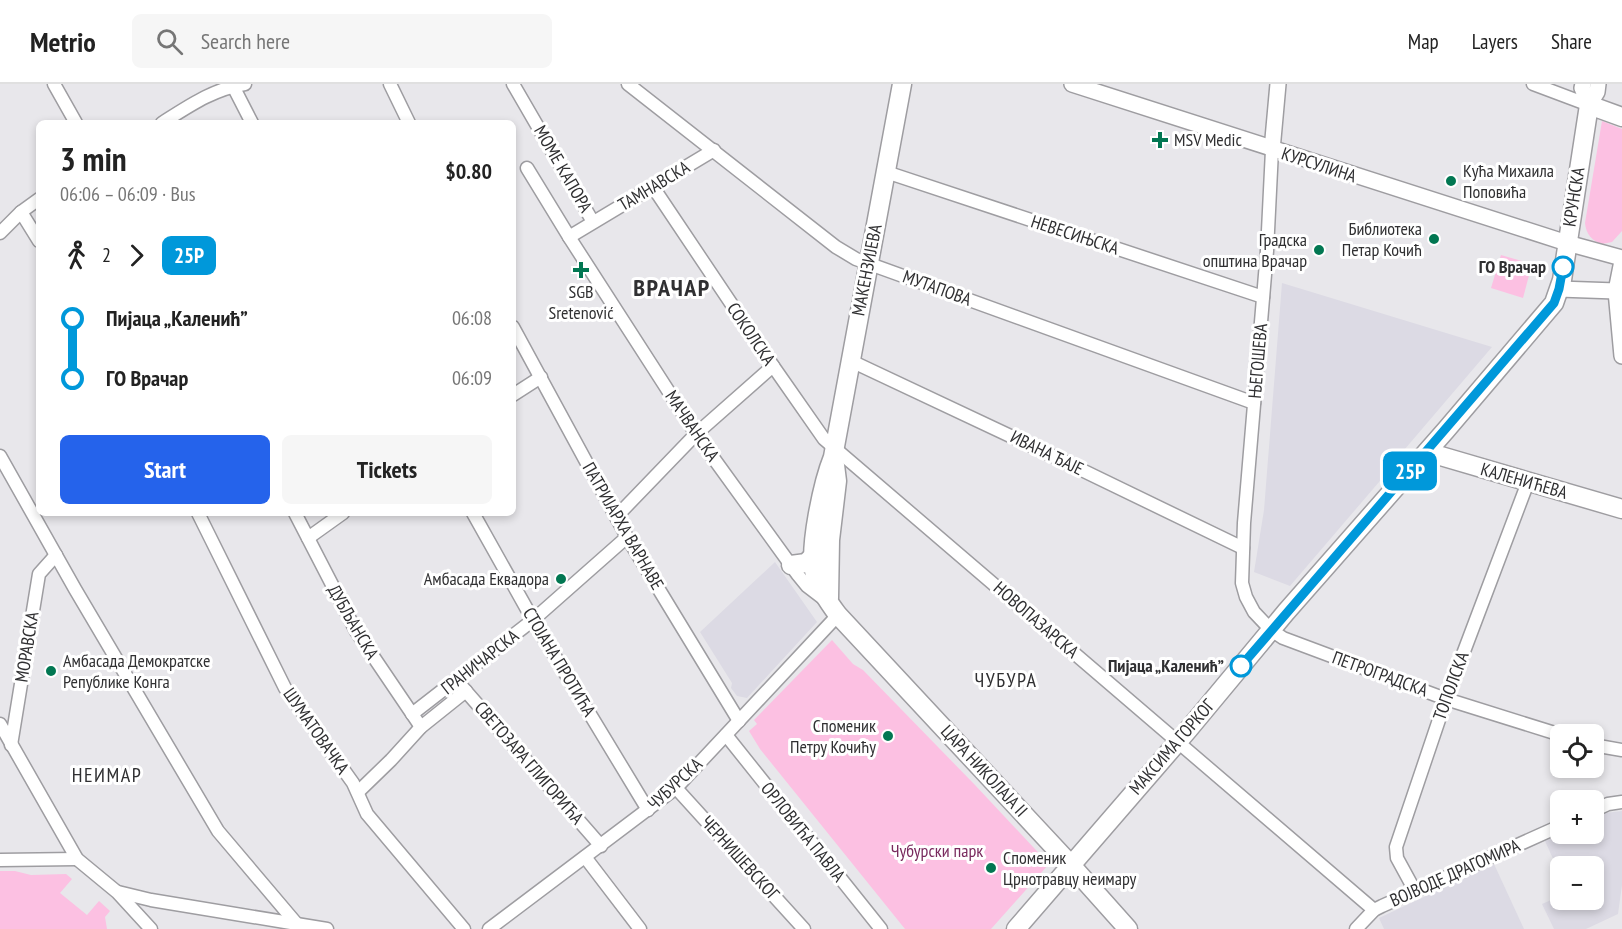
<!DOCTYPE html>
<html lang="en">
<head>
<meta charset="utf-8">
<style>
  :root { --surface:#fff; --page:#f6f6f6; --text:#222; --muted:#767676; --line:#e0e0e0; --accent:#2563eb }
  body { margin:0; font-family:"PT Sans Narrow",sans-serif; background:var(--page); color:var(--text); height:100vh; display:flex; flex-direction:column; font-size:22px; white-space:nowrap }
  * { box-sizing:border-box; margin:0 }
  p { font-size:20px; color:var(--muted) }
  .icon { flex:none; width:33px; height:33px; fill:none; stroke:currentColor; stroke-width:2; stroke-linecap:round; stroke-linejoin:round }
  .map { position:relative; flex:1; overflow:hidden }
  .details { position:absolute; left:36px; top:36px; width:480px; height:396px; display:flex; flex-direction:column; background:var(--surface); border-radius:9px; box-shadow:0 3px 9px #0003 }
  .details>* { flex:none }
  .badge { padding:0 12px; border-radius:9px; font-size:21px; line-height:39px }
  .buttons { position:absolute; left:1550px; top:640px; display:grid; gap:12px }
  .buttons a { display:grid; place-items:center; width:54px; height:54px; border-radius:9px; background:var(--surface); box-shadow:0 3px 9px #0003; font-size:30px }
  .map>.badge { position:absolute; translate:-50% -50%; box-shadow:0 0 0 3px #fff }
  .legs { display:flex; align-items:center; gap:9px; height:66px; padding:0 24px; font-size:20px }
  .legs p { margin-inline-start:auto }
  .headline { display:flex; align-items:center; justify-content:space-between; height:102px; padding:0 24px }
  h1 { font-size:33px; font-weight:700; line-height:45px }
  .action { display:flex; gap:12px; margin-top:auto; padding:12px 24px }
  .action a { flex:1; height:69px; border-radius:9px; background:var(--accent); color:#fff; font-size:24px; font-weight:700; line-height:69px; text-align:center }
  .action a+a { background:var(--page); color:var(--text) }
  ul { padding:0 24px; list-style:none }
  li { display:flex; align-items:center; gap:21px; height:60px; font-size:22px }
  li i { display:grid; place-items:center; width:9px; height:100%; margin:0 8px; background:currentColor }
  li i::after { content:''; width:15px; height:15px; margin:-8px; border:4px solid; border-radius:50%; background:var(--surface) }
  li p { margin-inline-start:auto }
  li:first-child i { background:linear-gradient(#0000 50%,currentColor 0) }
  li:last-child i { background:linear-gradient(currentColor 50%,#0000 0) }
  header { display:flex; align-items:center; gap:36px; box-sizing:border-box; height:84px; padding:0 30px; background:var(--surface); border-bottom:2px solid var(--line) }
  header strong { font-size:28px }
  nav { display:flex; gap:33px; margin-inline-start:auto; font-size:21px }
  .search { width:420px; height:54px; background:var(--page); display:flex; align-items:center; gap:15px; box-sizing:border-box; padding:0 21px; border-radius:9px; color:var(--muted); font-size:22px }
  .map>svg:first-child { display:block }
  .built { fill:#dcdae4 }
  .green { fill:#fcc0e2 }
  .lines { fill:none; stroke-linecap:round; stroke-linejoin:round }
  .minor-casing { stroke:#9e9da1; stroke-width:15 }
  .tertiary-casing { stroke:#9e9da1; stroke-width:18 }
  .secondary-casing { stroke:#9e9da1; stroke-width:21 }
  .minor { stroke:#fff; stroke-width:12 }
  .tertiary { stroke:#fff; stroke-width:15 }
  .secondary { stroke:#fff; stroke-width:18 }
  .line-1-casing { stroke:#fff; stroke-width:14 }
  .line-1 { stroke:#0098da; stroke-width:9 }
  .poi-dot { fill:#027752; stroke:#fff; stroke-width:2 }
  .stop-1-dot { fill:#fff; stroke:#0098da; stroke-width:3 }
  .labels { text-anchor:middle; stroke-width:6; stroke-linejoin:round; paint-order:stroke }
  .poi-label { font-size:18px; fill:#303032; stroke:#fff; text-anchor:start }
  .street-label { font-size:18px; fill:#303032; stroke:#fff }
  .stop-label { font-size:18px; font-weight:bold; fill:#303032; stroke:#fff; text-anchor:end }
  .park-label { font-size:18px; fill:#792a5e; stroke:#fff }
  .neighbourhood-label { font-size:20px; letter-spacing:1.5px; fill:#303032; stroke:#fff }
  .district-label { font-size:24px; font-weight:bold; letter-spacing:1.5px; fill:#303032; stroke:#fff }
</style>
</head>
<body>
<header>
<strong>Metrio</strong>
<div class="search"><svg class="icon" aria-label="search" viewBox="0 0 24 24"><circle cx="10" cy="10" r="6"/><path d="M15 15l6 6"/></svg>Search here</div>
<nav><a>Map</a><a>Layers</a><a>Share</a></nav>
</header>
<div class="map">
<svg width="1622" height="845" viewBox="0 0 1622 845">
  <rect width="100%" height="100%" fill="#e8e7eb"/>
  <g class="built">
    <polygon points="1282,199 1492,263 1393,379 1391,384 1290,502 1254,488 1264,426"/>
    <polygon points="775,478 817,538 747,614 737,612 731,604 732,599 700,548"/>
    <polygon points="1622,727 1622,801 1618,830 1586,845 1554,845 1542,820 1560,812 1560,816 1593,816 1593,783 1560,783 1560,790 1545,757 1561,750 1593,750 1593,735 1605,729"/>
    <polygon points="1494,780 1524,845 1384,845 1379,834"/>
  </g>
  <g class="green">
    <path d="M1602,37L1622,45V147L1612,158L1602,160C1592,157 1586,150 1585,139Z"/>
    <polygon points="1501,171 1532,180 1523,214 1491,204"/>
    <polygon points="832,556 853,580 863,586 975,701 1049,780 991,845 905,845 760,665 749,647 757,640 754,636"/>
    <polygon points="0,787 15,787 31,791 66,790 72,795 60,809 87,831 99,817 110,827 105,833 107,845 0,845"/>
  </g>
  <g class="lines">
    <g class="minor-casing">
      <g id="minor">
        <polyline points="54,0 76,39"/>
        <polyline points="232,0 252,39"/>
        <polyline points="390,0 409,39"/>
        <polyline points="513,0 593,138"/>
        <polyline points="628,0 836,163 856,175 1254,319"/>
        <polyline points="1533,0 1589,21"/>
        <path d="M162,39C189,22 213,5 245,0"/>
        <polyline points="1272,66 1267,167 1244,439 1242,499 1246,513 1254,528 1271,546 1283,554 1446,615 1561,651"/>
        <polyline points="527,84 571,156 696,350 798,491 807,502 824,515"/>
        <polyline points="886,88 1263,213"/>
        <polyline points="653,103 773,282 824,355 1374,826"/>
        <polyline points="21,128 39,157"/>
        <polyline points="0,149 21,128 39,115"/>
        <polyline points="569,153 714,66"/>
        <polyline points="513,243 627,453 739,637"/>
        <polyline points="851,277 1057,374 1243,464"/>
        <polyline points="513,311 541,293"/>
        <polyline points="0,372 75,505 218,747 301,845"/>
        <polyline points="198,429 285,604 353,699 367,730 464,845"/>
        <polyline points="295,429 356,547 421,643"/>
        <polyline points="473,429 533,536 648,726"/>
        <polyline points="616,433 696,350 773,282"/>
        <polyline points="308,454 343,429"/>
        <polyline points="457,597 601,762"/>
        <polyline points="412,630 533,536 627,453"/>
        <polyline points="0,640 77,775 117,808 151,845"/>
        <polyline points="726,651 881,845"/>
        <polyline points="11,661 39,490 56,471"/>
        <polyline points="1593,661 1622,666"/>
        <polyline points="676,704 804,845"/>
        <polyline points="358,708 391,676 421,643 466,607"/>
        <polyline points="1593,727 1608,720 1622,718"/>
        <polyline points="585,773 640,845"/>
        <polyline points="0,776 77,775"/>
        <polyline points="1415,807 1397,774 1396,763 1446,615 1528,398"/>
        <polyline points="118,808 151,816 327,845"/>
        <polyline points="489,845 676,704 838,531"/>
        <polyline points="1356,845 1374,826 1382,822 1560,742"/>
      </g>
    </g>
    <g class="tertiary-casing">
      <g id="tertiary">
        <polyline points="1072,0 1567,159 1622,174"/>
        <polyline points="1583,0 1582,4 1589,21"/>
        <polyline points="1589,21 1597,8 1598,0"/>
        <polyline points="1272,66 1278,0"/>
        <polyline points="1622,177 1616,207 1622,272"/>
        <polyline points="1559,205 1616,207"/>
      </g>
    </g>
    <g class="secondary-casing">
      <g id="secondary">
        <path d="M902,0L833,373C823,398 808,465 815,491C819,505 829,519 838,531L1070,780L1128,845"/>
        <polyline points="1427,368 1622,425"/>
        <polyline points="791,481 806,479 814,471"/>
        <polyline points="829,514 830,456 837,397 835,381"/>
        <polyline points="1016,845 1188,646 1286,528 1446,346 1554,219 1562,196 1589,21 1622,33"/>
      </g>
    </g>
    <use href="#minor" class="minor"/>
    <use href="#tertiary" class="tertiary"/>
    <use href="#secondary" class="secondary"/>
  </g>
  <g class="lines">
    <g class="line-1-casing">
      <polyline id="line-1" points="1241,582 1554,219 1559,205 1563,183"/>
    </g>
    <use href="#line-1" class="line-1"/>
  </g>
  <g class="poi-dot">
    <path d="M1157 47h6v6h6v6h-6v6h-6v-6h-6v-6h6z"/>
    <circle cx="1451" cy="97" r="6"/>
    <circle cx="1434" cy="155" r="6"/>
    <circle cx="1319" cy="166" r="6"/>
    <path d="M578 177h6v6h6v6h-6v6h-6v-6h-6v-6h6z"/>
    <circle cx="561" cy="495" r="6"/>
    <circle cx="51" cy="587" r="6"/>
    <circle cx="888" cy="652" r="6"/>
    <circle cx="991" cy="784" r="6"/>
  </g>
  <g class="stop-1-dot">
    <circle cx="1563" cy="183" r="10"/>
    <circle cx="1241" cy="582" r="10"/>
  </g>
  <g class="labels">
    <g class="poi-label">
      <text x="1174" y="62">MSV Medic</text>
      <text x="1463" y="93">Кућа Михаила<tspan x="1463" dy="21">Поповића</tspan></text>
      <text x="1422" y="151" text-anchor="end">Библиотека<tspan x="1422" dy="21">Петар Кочић</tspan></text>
      <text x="1307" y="162" text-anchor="end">Градска<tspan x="1307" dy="21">општина Врачар</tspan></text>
      <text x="581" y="214" text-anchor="middle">SGB<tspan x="581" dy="21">Sretenović</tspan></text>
      <text x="549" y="501" text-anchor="end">Амбасада Еквадора</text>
      <text x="63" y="583">Амбасада Демократске<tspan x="63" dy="21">Републике Конга</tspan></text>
      <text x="876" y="648" text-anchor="end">Споменик<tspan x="876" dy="21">Петру Кочићу</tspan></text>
      <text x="1003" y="780">Споменик<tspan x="1003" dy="21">Црнотравцу неимару</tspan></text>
    </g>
    <g class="street-label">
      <text transform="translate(1319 81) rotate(18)" y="6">КУРСУЛИНА</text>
      <text transform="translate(563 85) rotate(60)" y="6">МОМЕ КАПОРА</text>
      <text transform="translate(654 102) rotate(-31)" y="6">ТАМНАВСКА</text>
      <text transform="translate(1574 113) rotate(-81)" y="6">КРУНСКА</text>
      <text transform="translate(1075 151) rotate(18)" y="6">НЕВЕСИЊСКА</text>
      <text transform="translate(867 186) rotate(-79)" y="6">МАКЕНЗИЈЕВА</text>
      <text transform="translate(937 204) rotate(20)" y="6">МУТАПОВА</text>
      <text transform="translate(751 250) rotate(56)" y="6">СОКОЛСКА</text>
      <text transform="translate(1258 277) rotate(-85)" y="6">ЊЕГОШЕВА</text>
      <text transform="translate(692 342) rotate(56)" y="6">МАЧВАНСКА</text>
      <text transform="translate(1047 369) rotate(26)" y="6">ИВАНА ЂАЈЕ</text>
      <text transform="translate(1524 397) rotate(16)" y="6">КАЛЕНИЋЕВА</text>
      <text transform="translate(623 442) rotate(60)" y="6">ПАТРИЈАРХА ВАРНАВЕ</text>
      <text transform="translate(1036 536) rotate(41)" y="6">НОВОПАЗАРСКА</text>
      <text transform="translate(353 538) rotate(60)" y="6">ДУБЉАНСКА</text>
      <text transform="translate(27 563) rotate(-81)" y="6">МОРАВСКА</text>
      <text transform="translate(480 578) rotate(-38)" y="6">ГРАНИЧАРСКА</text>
      <text transform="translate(559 578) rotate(59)" y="6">СТОЈАНА ПРОТИЋА</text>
      <text transform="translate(1380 590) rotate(20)" y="6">ПЕТРОГРАДСКА</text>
      <text transform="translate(1451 602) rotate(-70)" y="6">ТОПОЛСКА</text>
      <text transform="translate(316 647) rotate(55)" y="6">ШУМАТОВАЧКА</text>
      <text transform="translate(1172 663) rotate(-49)" y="6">МАКСИМА ГОРКОГ</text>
      <text transform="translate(529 679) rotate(49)" y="6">СВЕТОЗАРА ГЛИГОРИЋА</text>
      <text transform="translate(984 687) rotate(47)" y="6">ЦАРА НИКОЛАЈА II</text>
      <text transform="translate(675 700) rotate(-43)" y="6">ЧУБУРСКА</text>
      <text transform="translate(803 748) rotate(51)" y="6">ОРЛОВИЋА ПАВЛА</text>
      <text transform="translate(740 774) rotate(48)" y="6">ЧЕРНИШЕВСКОГ</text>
      <text transform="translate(1455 789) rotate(-24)" y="6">ВОЈВОДЕ ДРАГОМИРА</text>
    </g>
    <g class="stop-label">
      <text x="1546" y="189">ГО Врачар</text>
      <text x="1224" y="588">Пијаца „Каленић”</text>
    </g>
    <g class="park-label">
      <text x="937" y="773">Чубурски парк</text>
    </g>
    <g class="neighbourhood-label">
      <text x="1006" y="603">ЧУБУРА</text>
      <text x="107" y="698">НЕИМАР</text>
    </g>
    <g class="district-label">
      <text x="672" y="212">ВРАЧАР</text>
    </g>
  </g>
</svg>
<div class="buttons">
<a><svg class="icon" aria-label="locate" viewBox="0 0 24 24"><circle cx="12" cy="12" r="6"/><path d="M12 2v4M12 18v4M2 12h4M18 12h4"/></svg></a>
<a>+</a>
<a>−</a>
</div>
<b class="badge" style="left:1410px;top:387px;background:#0098da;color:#fff">25P</b>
<section class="details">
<div class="headline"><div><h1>3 min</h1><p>06:06 – 06:09 · Bus</p></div><b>$0.80</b></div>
<div class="legs"><svg class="icon" aria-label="walk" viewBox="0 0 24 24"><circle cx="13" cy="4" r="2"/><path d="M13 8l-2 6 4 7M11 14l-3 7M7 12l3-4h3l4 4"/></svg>2<svg class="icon" aria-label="forward" viewBox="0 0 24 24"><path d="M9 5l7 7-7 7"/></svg><b class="badge" style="background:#0098da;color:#fff">25P</b></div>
<ul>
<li><i style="color:#0098da"></i><b>Пијаца „Каленић”</b><p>06:08</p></li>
<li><i style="color:#0098da"></i><b>ГО Врачар</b><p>06:09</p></li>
</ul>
<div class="action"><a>Start</a><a>Tickets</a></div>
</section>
</div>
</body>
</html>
